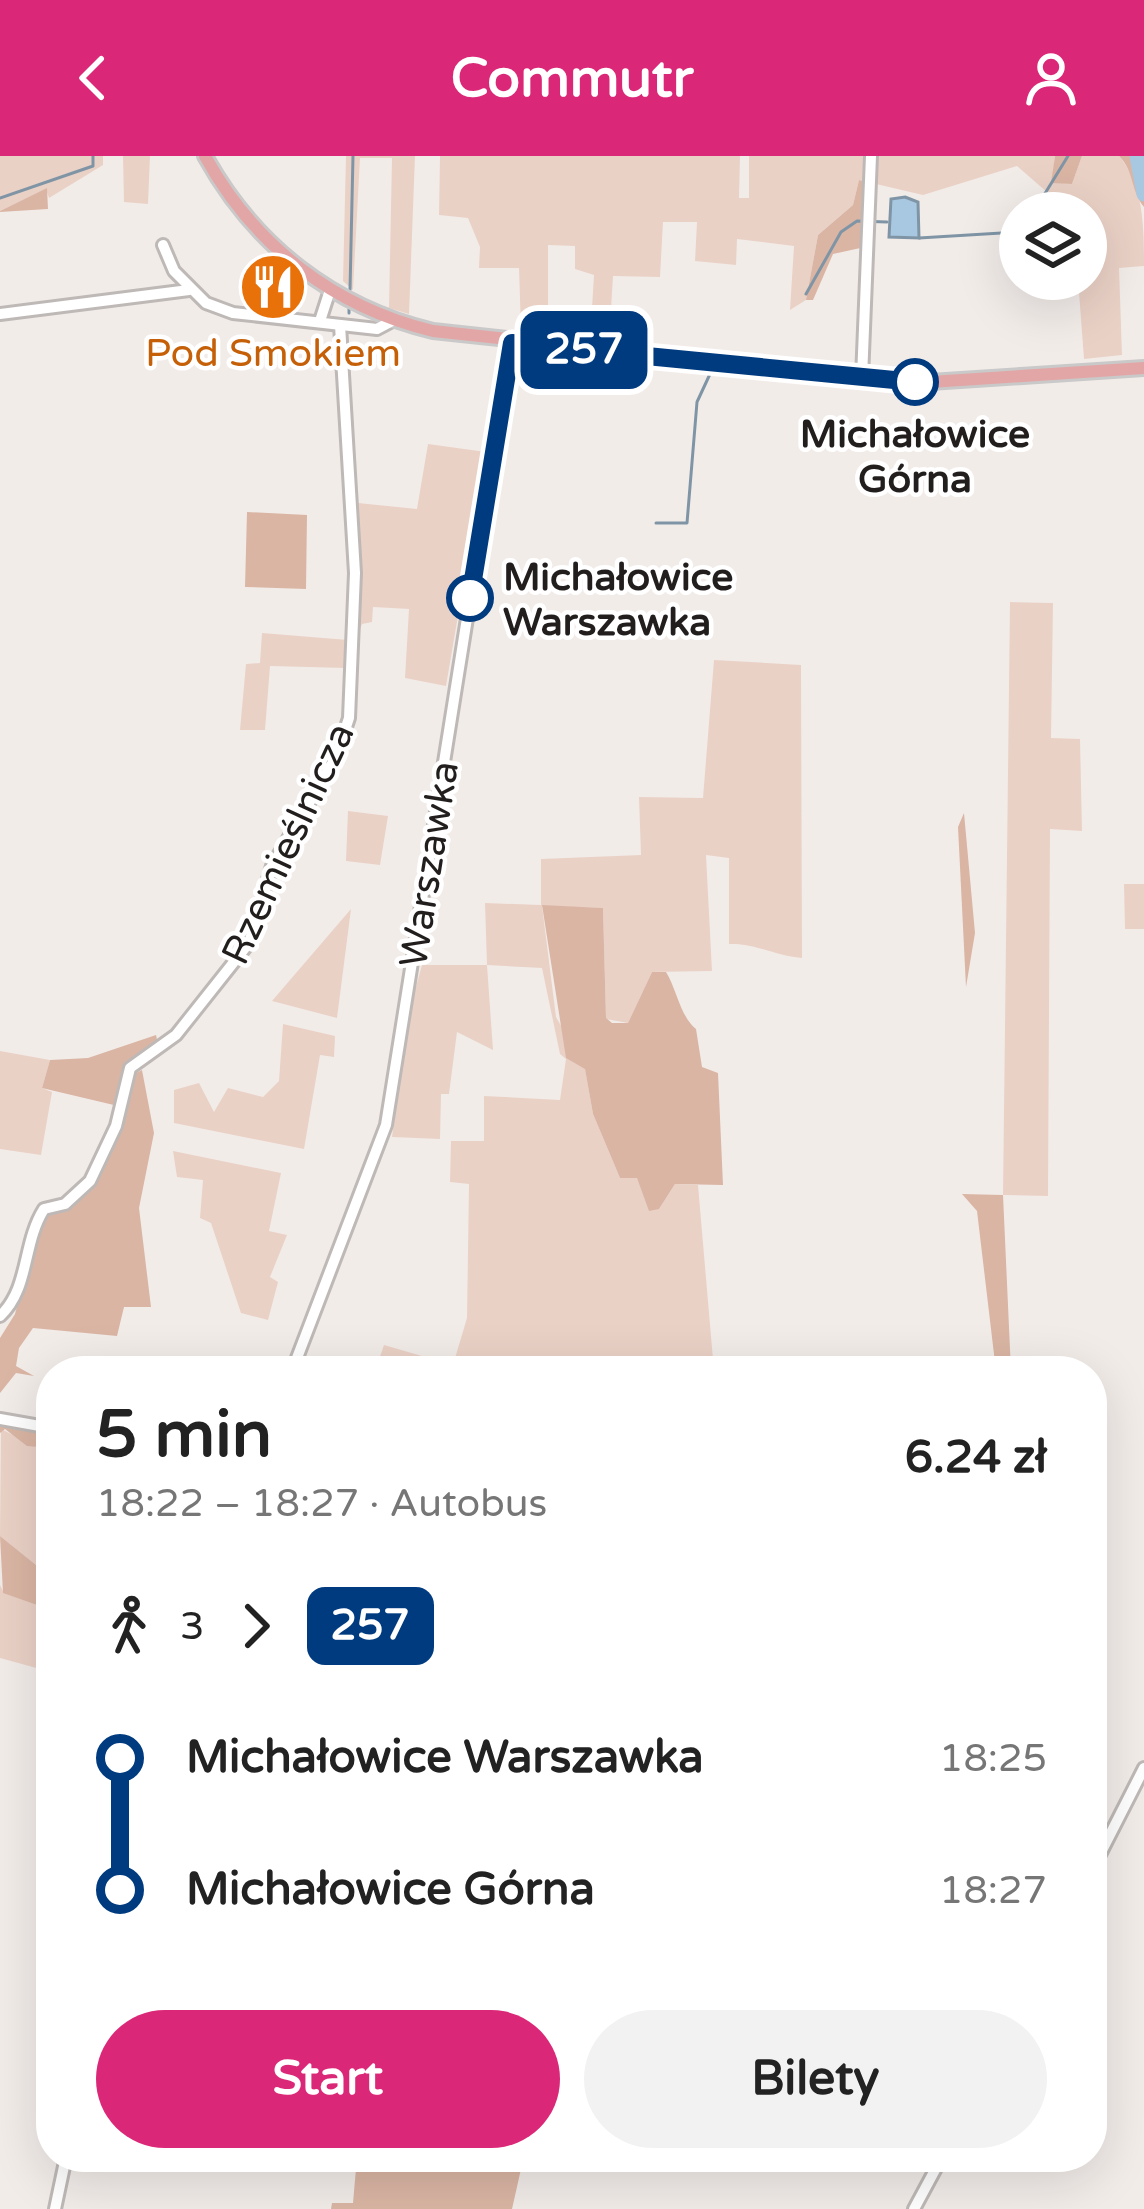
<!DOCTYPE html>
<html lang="pl">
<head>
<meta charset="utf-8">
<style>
  :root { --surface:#fff; --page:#f2f2f2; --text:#222; --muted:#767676; --accent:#db2777 }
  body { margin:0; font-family:"Varela Round",sans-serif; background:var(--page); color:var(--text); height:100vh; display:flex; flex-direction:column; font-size:45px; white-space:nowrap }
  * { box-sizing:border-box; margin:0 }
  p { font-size:39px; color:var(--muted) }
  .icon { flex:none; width:66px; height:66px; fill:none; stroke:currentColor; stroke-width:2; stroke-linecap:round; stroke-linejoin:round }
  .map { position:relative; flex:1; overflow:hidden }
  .sheet { position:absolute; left:36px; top:1200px; width:1071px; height:816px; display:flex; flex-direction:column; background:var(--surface); border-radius:48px; box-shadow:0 12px 48px #0002 }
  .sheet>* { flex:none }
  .badge { padding:0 24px; border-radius:18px; font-size:42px; line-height:78px }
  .buttons { position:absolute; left:999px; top:36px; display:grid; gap:24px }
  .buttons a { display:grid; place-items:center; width:108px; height:108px; border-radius:50%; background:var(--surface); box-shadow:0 12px 48px #0002; font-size:60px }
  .map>.badge { position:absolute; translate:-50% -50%; box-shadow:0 0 0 6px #fff }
  .legs { display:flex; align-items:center; gap:18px; height:132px; padding:0 60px; font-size:39px }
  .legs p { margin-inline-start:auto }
  .head { display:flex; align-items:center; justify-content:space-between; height:204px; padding:0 60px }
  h1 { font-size:66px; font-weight:700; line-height:90px }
  .action { display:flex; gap:24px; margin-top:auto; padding:24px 60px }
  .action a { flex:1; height:138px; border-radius:72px; background:var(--accent); color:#fff; font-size:48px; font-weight:700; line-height:138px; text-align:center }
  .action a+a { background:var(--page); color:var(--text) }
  ul { padding:0 60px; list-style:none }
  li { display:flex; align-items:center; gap:42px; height:132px; font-size:45px }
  li i { display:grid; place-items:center; width:18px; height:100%; margin:0 15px; background:currentColor }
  li i::after { content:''; width:30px; height:30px; margin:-15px; border:9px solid; border-radius:50%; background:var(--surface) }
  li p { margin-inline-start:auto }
  li:first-child i { background:linear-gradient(#0000 50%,currentColor 0) }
  li:last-child i { background:linear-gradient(currentColor 50%,#0000 0) }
  header { display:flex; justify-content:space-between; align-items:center; height:156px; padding:0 60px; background:var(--accent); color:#fff; font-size:54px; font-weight:700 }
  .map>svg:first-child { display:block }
  .green { fill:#ead1c6 }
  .forest { fill:#dab5a4 }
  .water { fill:#a7c8e0; stroke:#7f95a6; stroke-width:3 }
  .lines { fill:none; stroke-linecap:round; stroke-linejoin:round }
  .stream { stroke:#7f95a6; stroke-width:3 }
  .river { stroke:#a7c8e0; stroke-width:15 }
  .minor-casing { stroke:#beb9b6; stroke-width:16 }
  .major-casing { stroke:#cac9c9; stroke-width:18 }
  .minor { stroke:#fff; stroke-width:10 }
  .major { stroke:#e3a6a6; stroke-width:12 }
  .line-1-casing { stroke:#fff; stroke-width:27 }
  .line-1 { stroke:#003b80; stroke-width:18 }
  .stop-1-dot { fill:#fff; stroke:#003b80; stroke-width:6 }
  .labels { text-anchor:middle; stroke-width:9; stroke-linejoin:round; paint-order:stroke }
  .food-label { font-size:39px; fill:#c56008; stroke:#fff }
  .stop-label { font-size:39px; font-weight:bold; fill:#211e1d; stroke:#fff }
  .street-label { font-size:39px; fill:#211e1d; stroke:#fff }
</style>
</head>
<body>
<header><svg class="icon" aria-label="back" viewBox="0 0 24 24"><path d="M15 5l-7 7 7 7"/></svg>Commutr<svg class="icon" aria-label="person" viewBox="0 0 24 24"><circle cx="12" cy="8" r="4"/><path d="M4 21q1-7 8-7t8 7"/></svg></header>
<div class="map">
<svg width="1144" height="2053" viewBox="0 0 1144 2053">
  <rect width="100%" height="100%" fill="#f2ece9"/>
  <g class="green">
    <polygon points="0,0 103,0 103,9 49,42 46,33 0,55"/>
    <polygon points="123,0 150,0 148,48 124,46"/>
    <polygon points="346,0 415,0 409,158 389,152 392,2 360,2 353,134 343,125"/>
    <path d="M440,0H740L739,42H749V0H1055L1052,26L1072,28L1082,0H1119C1144,29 1144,72 1144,110L1119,112L1122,199L1084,203L1078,123H1086V57H1071L1017,10L923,39L859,24L853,49L818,79L806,144L790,154L794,90L737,83L736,109L695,105L697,66H663L660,121L613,120L609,187L590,185L594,119L575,113V90L548,89V178L521,174L519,112H479L480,91L468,62L439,59Z"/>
    <polygon points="428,288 486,296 446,530 405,522 409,453 373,451 372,466 362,468 356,483 358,347 417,353"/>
    <polygon points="1010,446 1053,447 1051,582 1080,583 1082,675 1050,673 1048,1040 1003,1039"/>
    <polygon points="262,477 348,484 346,512 270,510 265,574 240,574 246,508 260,507"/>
    <path d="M714,504L801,509L802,802C774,800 757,787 729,788V702L706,699L712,815L652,816L628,867L606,863L603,752L542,750L556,861L585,912L593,958L620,1022H637L659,1053L675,1028L698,1029L714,1215H375L384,1189L453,1209L467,1162L469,1028L450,1026L451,985H484V940L560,944L566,903L560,898L542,812L487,809L493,894L457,876L449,938H441L440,983L392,981L408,860L422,809H487L485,747L541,749V703L641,699L639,641L703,642Z"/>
    <polygon points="348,655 388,660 380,709 346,705"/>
    <polygon points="1124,728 1144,728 1144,773 1125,773"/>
    <polygon points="351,753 337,862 272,845"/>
    <polygon points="283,868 335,880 334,901 320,899 304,993 174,967 174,934 199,927 214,956 228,932 263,941 279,925"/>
    <polygon points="0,895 50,904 42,932 52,936 41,999 0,993"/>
    <polygon points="173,995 281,1017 269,1075 287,1079 270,1121 278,1126 268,1164 241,1157 211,1067 200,1062 203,1024 177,1021"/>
    <polygon points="1,1273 39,1292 51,1292 51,1421 0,1380"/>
    <polygon points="0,1429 4,1437 51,1454 51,1516 0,1502"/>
  </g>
  <g class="forest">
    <polygon points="1055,0 1082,0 1072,28 1051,27"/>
    <path d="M1119,0H1144V51C1130,34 1135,16 1119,0Z"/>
    <polygon points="859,24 867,26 865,91 833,98 813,144 806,144 818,79 853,49"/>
    <polygon points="47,32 48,53 0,56 0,55"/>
    <polygon points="247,356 307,359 306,433 245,431"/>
    <polygon points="964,657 975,777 966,831 958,671"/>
    <path d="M542,749L603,752L606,862L612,867H628L652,816H666C677,834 680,860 696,873L702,911L718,917L723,1029L675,1028L659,1053L649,1055L637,1022H620L593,958L585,913L566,902Z"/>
    <polygon points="156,879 158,888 134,904 118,950 42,932 50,904 88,902"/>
    <polygon points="142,914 154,977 139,1052 151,1151 124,1151 117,1180 33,1172 19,1192 16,1210 34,1220 16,1217 0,1237 0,1182 15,1158 42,1057 94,1027 134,918"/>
    <polygon points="962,1038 1003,1039 1011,1215 996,1215 977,1055"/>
    <polygon points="0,1256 11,1266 51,1275 51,1292 27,1290 5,1273 0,1277"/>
    <polygon points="0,1380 51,1421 51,1454 3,1437"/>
    <polygon points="357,2001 511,2001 510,2009 521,2013 512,2053 331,2053 332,2047 353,2047"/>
  </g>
  <polygon class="water" points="905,41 918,46 919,82 889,81 891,43"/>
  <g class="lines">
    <g class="stream">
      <polyline points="0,42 93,10 93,0"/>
      <polyline points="1033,57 1068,0"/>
      <polyline points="919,82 1020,76"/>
      <polyline points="350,134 353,0"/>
      <polyline points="806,138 841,76 857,65 887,66"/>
      <polyline points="349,157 349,153"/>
      <polyline points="656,367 687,367 697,246 710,218"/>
    </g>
    <polyline class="river" points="1137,0 1144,38"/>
    <g class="minor-casing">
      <g id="minor">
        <polyline points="163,89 174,115 206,147 233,157 377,173 394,164"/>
        <polyline points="0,158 189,134"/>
        <polyline points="320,165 330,134"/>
        <polyline points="862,222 871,0"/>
        <path d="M0,1160C30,1132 22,1088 44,1053L65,1048L90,1025L116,970L130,912L176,879L249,787L272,710L336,601L349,562L355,417L340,169"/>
        <polyline points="292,1215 386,969 511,187"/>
        <polyline points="0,1263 51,1272"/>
        <polyline points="1092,1714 1144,1612"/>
        <polyline points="55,2053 66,2001"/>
        <polyline points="914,2053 942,2001"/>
      </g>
    </g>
    <g class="major-casing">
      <path id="major" d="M205,0C254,89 333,151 433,175L915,227L1144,212"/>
    </g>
    <use href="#minor" class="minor"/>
    <use href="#major" class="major"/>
  </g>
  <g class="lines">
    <g class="line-1-casing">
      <polyline id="line-1" points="470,442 512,187 915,226"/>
    </g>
    <use href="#line-1" class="line-1"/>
  </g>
  <defs>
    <g id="restaurant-disc" transform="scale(3.45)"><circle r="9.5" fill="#e8710a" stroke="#fff"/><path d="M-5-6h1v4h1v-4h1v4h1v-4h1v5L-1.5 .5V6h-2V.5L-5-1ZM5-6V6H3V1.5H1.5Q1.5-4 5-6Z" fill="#fff"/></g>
  </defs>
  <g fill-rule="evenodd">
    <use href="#restaurant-disc" x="273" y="131"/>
  </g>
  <g class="stop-1-dot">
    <circle cx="915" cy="226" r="21"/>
    <circle cx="470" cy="442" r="21"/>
  </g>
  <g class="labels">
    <g class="food-label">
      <text x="273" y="210">Pod Smokiem</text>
    </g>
    <g class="stop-label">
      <text x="915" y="291">Michałowice<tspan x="915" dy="45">Górna</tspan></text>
      <text x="503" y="434" text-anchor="start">Michałowice<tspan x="503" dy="45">Warszawka</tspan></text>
    </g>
    <g class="street-label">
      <text transform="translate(287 687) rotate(-65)" y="14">Rzemieślnicza</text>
      <text transform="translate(428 708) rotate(-81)" y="14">Warszawka</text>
    </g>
  </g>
</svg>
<div class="buttons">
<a><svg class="icon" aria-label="layers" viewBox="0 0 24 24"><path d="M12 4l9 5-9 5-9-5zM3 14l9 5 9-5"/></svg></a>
</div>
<b class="badge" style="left:584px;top:194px;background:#003b80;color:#fff">257</b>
<section class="sheet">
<div class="head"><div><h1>5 min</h1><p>18:22 – 18:27 · Autobus</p></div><b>6.24 zł</b></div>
<div class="legs"><svg class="icon" aria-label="walk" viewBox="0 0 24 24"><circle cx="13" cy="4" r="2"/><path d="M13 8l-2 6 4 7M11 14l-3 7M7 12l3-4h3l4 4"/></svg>3<svg class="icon" aria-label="forward" viewBox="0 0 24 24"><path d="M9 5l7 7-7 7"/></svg><b class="badge" style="background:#003b80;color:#fff">257</b></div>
<ul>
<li><i style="color:#003b80"></i><b>Michałowice Warszawka</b><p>18:25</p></li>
<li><i style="color:#003b80"></i><b>Michałowice Górna</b><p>18:27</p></li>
</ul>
<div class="action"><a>Start</a><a>Bilety</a></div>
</section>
</div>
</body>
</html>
